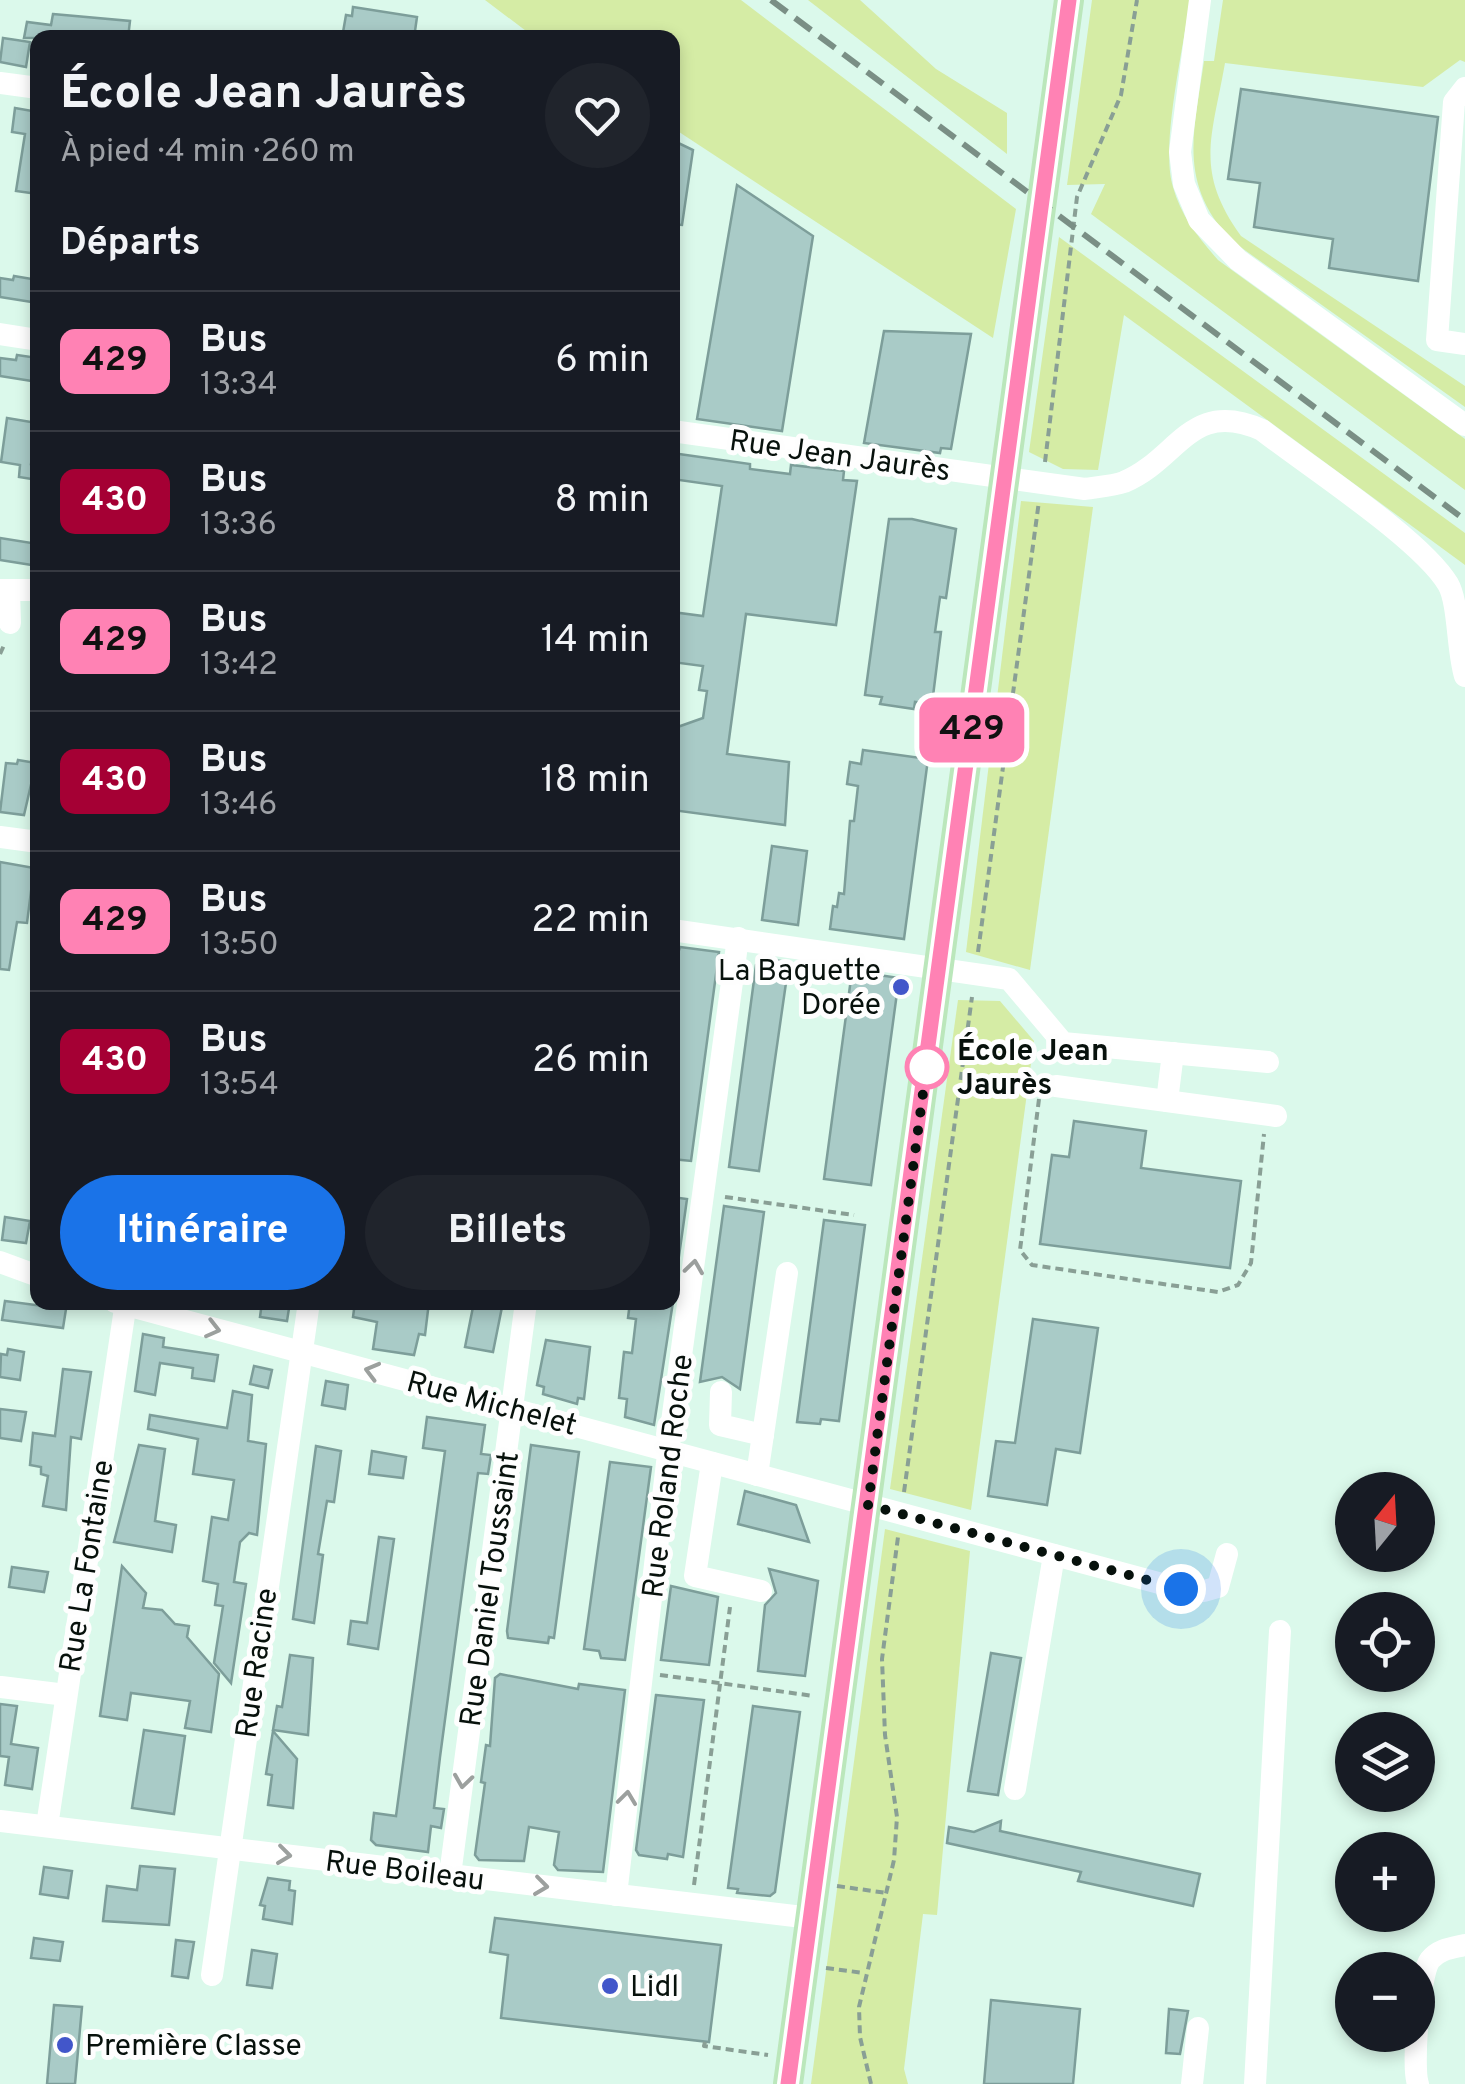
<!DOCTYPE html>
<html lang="fr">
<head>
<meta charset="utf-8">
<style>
  :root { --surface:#171b24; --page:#20242c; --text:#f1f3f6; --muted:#9ea1a6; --line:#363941; --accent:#1a73e8 }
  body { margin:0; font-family:Overpass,sans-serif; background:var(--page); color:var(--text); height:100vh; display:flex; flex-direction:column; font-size:38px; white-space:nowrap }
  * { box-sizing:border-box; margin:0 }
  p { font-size:32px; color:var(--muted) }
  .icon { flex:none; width:55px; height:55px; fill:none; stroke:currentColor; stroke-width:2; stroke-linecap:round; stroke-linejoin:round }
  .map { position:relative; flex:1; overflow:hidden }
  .drawer { position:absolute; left:30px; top:30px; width:650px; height:1280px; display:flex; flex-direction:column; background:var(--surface); border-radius:20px; box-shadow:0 5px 15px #0003 }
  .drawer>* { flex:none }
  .badge { padding:0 20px; border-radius:15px; font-size:35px; line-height:65px }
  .needle { width:65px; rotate:18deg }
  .fabs { position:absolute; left:1335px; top:1472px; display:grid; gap:20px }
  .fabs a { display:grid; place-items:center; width:100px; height:100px; border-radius:50%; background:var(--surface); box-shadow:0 5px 15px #0003; font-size:50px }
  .you { position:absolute; width:50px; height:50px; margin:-25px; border:8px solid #fff; border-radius:50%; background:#1a73e8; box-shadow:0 0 0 15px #1a73e833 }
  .map>.badge { position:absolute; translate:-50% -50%; box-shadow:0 0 0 5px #fff }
  h2 { padding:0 30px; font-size:38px; line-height:90px }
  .round { display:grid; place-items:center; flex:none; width:105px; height:105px; border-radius:52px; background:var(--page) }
  .overview { display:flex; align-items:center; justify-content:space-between; height:170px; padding:0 30px }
  h1 { font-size:48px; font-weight:700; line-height:75px }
  .button { display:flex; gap:20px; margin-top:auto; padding:20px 30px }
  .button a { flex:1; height:115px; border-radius:60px; background:var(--accent); color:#fff; font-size:40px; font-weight:700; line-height:115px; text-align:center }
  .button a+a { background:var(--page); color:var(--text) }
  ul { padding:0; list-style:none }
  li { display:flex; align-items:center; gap:30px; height:140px; padding:0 30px; border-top:2px solid var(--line) }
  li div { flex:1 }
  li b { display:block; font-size:38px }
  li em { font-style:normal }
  li .badge { min-width:110px; font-weight:700; text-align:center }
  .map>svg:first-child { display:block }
  .green { fill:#d5eca5 }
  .building { fill:#a9cbc7; stroke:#7d9e9a; stroke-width:2.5 }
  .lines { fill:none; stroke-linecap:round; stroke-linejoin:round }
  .path { stroke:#899f95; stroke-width:4; stroke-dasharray:8 5; stroke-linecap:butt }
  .minor { stroke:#fff; stroke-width:22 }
  .major { stroke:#bbe7bb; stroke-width:30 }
  .rail { stroke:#7a8f85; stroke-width:6; stroke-dasharray:20 10; stroke-linecap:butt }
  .oneway { stroke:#9ca09e }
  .line-casing { stroke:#fff; stroke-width:22 }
  .line { stroke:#ff82b4; stroke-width:15 }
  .walk { stroke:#07110c; stroke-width:10; stroke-dasharray:0 18 }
  .poi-dot { fill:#4256ca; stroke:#fefefe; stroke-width:4 }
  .stop-dot { fill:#fff; stroke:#ff82b4; stroke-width:5 }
  .labels { text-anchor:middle; stroke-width:10; stroke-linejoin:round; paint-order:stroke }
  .street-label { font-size:30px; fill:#07110c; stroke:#fefefe }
  .poi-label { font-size:30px; fill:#07110c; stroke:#fefefe; text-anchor:start }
  .stop-label { font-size:30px; font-weight:bold; fill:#07110c; stroke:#fefefe; text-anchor:start }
</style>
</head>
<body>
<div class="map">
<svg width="1465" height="2084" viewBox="0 0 1465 2084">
  <rect width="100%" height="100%" fill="#dbf9eb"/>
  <g class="green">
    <polygon points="485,0 741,0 1016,209 993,338 673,128 672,38 534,37"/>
    <polygon points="808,0 860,0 936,69 1007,113 1007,154"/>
    <path d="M1092,0H1190C1184,46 1160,146 1173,187C1181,216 1198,237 1218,260L1465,439V490L1091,214L1105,184L1067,185Z"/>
    <path d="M1223,0H1465V62L1460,60L1423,87L1225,63C1212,138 1194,170 1241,236L1465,386V407L1232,241C1177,183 1194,132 1204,61H1214Z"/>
    <polygon points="1059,237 1465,533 1465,565 1124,315 1098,470 1063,469 1029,452"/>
    <polygon points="1021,501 1093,507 1030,970 966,952"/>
    <polygon points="958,1000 1000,1001 1034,1041 971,1510 890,1489"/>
    <polygon points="885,1529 970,1551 937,1915 923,1914 904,2069 908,2084 811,2084"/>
  </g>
  <g class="building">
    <polygon points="353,7 417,17 414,38 342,38 346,15 352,16"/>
    <polygon points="53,14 130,21 128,38 24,38 27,22 51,25"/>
    <polygon points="3,38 30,42 26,67 0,62"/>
    <polygon points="1241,89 1438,117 1418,281 1329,268 1333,239 1254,227 1260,183 1228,179"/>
    <polygon points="15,108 38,112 38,194 16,191 25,134 12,132"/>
    <polygon points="672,140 693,150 682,225 672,224"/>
    <polygon points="737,185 813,236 782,431 697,419"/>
    <polygon points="14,276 38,280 38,303 0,297 0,278 13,280"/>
    <polygon points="884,331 971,334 951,449 941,448 940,453 864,443"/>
    <polygon points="17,355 38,358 38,382 0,376 0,358 16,360"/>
    <polygon points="7,418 37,423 31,464 38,464 38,480 19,477 20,465 1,462"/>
    <polygon points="672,453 750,464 750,469 790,474 791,465 844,471 843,480 857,481 836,625 746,614 727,754 789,762 785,825 672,810 672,729 703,718 707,691 699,690 703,666 672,662 672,612 703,616 722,486 672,479"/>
    <polygon points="889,519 912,519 956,529 946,598 940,597 935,632 941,632 932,704 915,702 914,709 880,704 882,697 865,695"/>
    <polygon points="0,538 38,544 38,566 0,560"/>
    <polygon points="863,750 928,759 904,939 830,929 833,906 837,907 839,893 844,894 850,821 854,821 858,786 847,784 850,762 861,764"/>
    <polygon points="18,760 36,763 24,815 0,812 6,763 17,764"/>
    <polygon points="772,846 807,851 798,925 762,920"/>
    <polygon points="0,862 34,868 27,923 17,922 9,970 0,969"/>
    <polygon points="680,947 719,952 691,1161 672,1159 672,974"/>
    <polygon points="765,959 789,962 759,1171 729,1167 756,965"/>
    <polygon points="852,971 899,978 871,1185 824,1179"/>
    <polygon points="1074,1121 1146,1131 1141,1168 1241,1181 1230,1268 1040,1244 1052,1155 1069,1157"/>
    <polygon points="672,1197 687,1199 678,1263 672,1263"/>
    <polygon points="724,1206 764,1212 740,1389 722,1377 700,1382"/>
    <polygon points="5,1217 30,1221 26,1243 2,1240"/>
    <polygon points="824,1220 865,1225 839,1421 821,1419 820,1424 797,1422"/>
    <polygon points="5,1301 66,1309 63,1328 2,1320"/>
    <polygon points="262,1302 290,1302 287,1321 260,1317"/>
    <polygon points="355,1302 429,1302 425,1335 419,1334 414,1355 373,1349 377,1322 353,1317"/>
    <polygon points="474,1302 503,1302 493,1352 465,1347"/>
    <polygon points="630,1302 673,1302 654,1425 625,1417 627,1399 619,1398 624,1352 632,1353 636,1319 628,1318"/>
    <polygon points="1033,1319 1098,1328 1080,1453 1056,1449 1047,1505 988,1496 996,1441 1015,1443"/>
    <polygon points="143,1334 164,1338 163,1347 218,1355 214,1381 192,1378 193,1368 160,1363 155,1395 135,1391"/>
    <polygon points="546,1340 590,1347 584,1399 578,1398 577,1404 543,1394 544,1387 537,1385"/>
    <polygon points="8,1349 24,1352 20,1380 0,1377 1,1354 7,1355"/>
    <polygon points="254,1366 272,1370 268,1388 250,1384"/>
    <polygon points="63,1369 91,1372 81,1439 71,1437 66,1510 43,1506 48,1476 41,1474 41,1467 30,1465 33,1433 55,1436"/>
    <polygon points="326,1381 348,1385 345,1409 322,1405"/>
    <polygon points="233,1391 252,1395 248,1441 266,1444 257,1535 249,1533 240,1542 234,1582 246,1584 231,1683 214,1663 223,1606 215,1605 218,1584 203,1581 212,1517 228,1520 234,1480 193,1474 198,1439 148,1429 150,1415 227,1428"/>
    <polygon points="0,1409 26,1412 21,1441 0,1438"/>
    <polygon points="427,1417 485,1425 481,1454 491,1455 488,1474 478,1473 440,1757 434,1808 444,1809 441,1828 431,1826 428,1852 376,1845 371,1840 374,1813 396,1816 445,1451 423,1448"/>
    <polygon points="139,1445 165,1449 155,1521 176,1525 172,1552 114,1542"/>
    <polygon points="531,1445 579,1452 554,1638 549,1637 548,1643 508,1638 507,1631"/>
    <polygon points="316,1446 341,1451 334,1502 327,1501 318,1554 323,1555 314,1623 293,1619"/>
    <polygon points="372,1451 406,1457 403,1478 369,1474"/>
    <polygon points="610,1462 651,1467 625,1660 601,1658 599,1651 584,1649"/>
    <polygon points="745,1491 796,1505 809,1542 738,1524"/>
    <polygon points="379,1537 394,1539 378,1649 348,1644 351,1621 367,1623"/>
    <polygon points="122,1566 146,1593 143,1608 162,1610 175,1624 189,1626 187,1637 219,1674 211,1732 185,1728 190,1701 131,1693 127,1720 100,1716"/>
    <polygon points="12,1567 48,1572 44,1592 9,1587"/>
    <polygon points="769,1569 818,1581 805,1676 758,1671 765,1605 776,1593"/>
    <polygon points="671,1586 718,1597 709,1665 661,1660"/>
    <polygon points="991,1653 1021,1658 998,1795 968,1791"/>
    <polygon points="290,1655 313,1658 308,1735 273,1730 277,1706 282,1707"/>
    <polygon points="500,1674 578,1689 579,1684 625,1690 603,1872 558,1870 554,1865 559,1832 529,1827 524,1861 479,1860 475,1855 485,1783 481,1782 486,1745 490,1746 495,1678"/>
    <polygon points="656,1695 704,1700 683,1857 668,1854 667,1859 639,1855 636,1850"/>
    <polygon points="0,1704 17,1706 11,1744 38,1748 32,1789 5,1785 9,1757 0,1756"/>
    <polygon points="753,1706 800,1712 775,1892 770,1896 737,1893 738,1889 728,1888"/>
    <polygon points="144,1730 185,1736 174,1814 132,1808"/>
    <polygon points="273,1731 297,1759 293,1808 268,1805 272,1775 266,1774"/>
    <polygon points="1001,1821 1000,1831 1200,1874 1193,1906 1078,1881 1081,1872 947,1843 949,1827 974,1832"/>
    <polygon points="140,1866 175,1869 169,1925 103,1921 107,1886 137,1890"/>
    <polygon points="44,1867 72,1871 68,1898 40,1894"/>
    <polygon points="268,1878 290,1881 289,1890 295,1891 292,1924 263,1919 265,1906 260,1905"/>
    <polygon points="495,1918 721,1945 709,2042 501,2018 508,1955 490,1952"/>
    <polygon points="34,1938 63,1942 60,1961 31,1958"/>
    <polygon points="176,1940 194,1942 188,1978 172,1976"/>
    <polygon points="252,1950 277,1954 272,1988 247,1985"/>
    <polygon points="991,2000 1080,2009 1073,2084 984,2084"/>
    <polygon points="54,2005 82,2007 75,2084 47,2084"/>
    <polygon points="1169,2009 1188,2011 1180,2054 1166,2053"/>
  </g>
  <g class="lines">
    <g class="path">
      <polyline points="1045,462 1077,197 1121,95 1137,0"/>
      <polyline points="0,654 5,643"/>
      <polyline points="978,952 1039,501"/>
      <polyline points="1039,1099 1020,1250 1032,1265 1218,1292 1238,1285 1251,1263 1264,1134"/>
      <polyline points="725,1197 854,1215"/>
      <polyline points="904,1492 972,997"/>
      <polyline points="660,1675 814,1696"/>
      <polyline points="694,1885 730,1607"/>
      <polyline points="837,1886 887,1893"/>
      <polyline points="826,1968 864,1973"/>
      <polyline points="705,2042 704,2046 768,2055"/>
      <polyline points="871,2084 860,2037 859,2007 894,1860 897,1817 885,1735 882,1659 898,1537"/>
    </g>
    <g class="minor">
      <polyline points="1200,0 1180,152 1184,184 1199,220 1238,260 1465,425"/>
      <polyline points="0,83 38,88"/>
      <polyline points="1465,88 1454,102 1437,340 1465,344"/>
      <polyline points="0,334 38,340"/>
      <path d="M672,431L1085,489C1097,487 1113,486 1124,482C1179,459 1190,398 1262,430C1308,466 1421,539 1448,584C1459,603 1457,650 1465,676"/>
      <polyline points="0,590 38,590"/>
      <polyline points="9,591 10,623"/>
      <polyline points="0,837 38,842"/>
      <polyline points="672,930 1009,979 1063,1043 1268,1062"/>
      <polyline points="1056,1086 1276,1116"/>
      <polyline points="1167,1101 1173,1053"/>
      <polyline points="0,1262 38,1276"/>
      <polyline points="115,1302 1181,1589 1204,1591 1218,1587 1227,1554"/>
      <polyline points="721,1392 720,1425 763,1435"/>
      <polyline points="712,1463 695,1576 761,1591"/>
      <polyline points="757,1475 787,1273"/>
      <polyline points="1,1687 66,1695"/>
      <polyline points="1015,1789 1054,1555"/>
      <polyline points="0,1821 811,1918"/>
      <polyline points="47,1826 126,1302"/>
      <polyline points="450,1875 526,1302"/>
      <polyline points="616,1895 671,1429 738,938"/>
      <polyline points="212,1975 309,1302"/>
      <polyline points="1192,2084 1198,2028"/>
      <polyline points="1255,2084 1280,1631"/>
      <path d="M1418,2084C1412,2068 1419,1974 1430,1960C1439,1949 1452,1948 1465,1945"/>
    </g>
    <polyline class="major" points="788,2084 1069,0"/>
    <polyline class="rail" points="771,0 1465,520"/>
  </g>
  <defs><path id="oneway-chevron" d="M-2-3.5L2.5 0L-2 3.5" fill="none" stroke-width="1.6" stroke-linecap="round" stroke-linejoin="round" transform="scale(2.5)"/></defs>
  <g class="oneway">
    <use href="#oneway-chevron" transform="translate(694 1267) rotate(-82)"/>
    <use href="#oneway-chevron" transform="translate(213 1329) rotate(14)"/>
    <use href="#oneway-chevron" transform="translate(372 1371) rotate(-165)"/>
    <use href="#oneway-chevron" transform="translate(463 1781) rotate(98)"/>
    <use href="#oneway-chevron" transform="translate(627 1798) rotate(-83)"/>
    <use href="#oneway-chevron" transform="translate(284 1855) rotate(7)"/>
    <use href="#oneway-chevron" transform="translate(541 1886) rotate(7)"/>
  </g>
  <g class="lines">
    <g class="line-casing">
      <polyline id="line" points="788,2084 1069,0"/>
    </g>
    <use href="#line" class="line"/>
    <polyline class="walk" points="927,1067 927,1063 868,1505 1181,1589"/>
  </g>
  <g class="poi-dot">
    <circle cx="901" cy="987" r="10"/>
    <circle cx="610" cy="1986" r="10"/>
    <circle cx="65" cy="2045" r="10"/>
  </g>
  <circle class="stop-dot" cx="927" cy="1067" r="20"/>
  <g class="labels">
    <g class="street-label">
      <text transform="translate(840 455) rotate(8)" y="10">Rue Jean Jaurès</text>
      <text transform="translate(492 1403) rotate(15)" y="10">Rue Michelet</text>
      <text transform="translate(667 1476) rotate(-83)" y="10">Rue Roland Roche</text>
      <text transform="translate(86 1566) rotate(-81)" y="10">Rue La Fontaine</text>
      <text transform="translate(489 1589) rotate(-82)" y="10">Rue Daniel Toussaint</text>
      <text transform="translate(256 1663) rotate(-82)" y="10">Rue Racine</text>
      <text transform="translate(405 1870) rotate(7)" y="10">Rue Boileau</text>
    </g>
    <g class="poi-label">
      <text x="881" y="980" text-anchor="end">La Baguette<tspan x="881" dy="34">Dorée</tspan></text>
      <text x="630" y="1996">Lidl</text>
      <text x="85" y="2055">Première Classe</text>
    </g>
    <g class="stop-label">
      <text x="957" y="1060">École Jean<tspan x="957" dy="34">Jaurès</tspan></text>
    </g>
  </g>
</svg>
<div class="fabs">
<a><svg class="needle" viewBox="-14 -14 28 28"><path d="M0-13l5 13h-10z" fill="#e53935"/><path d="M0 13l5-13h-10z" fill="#9ea1a6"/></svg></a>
<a><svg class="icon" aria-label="locate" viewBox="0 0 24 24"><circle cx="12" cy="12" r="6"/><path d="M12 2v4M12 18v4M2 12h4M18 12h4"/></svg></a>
<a><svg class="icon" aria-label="layers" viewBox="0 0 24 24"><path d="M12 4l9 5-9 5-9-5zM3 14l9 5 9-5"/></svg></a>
<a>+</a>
<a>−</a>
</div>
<div class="you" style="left:1181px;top:1589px"></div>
<b class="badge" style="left:972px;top:730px;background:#ff82b4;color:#111">429</b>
<section class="drawer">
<div class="overview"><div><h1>École Jean Jaurès</h1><p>À pied · 4 min · 260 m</p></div><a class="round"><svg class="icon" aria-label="heart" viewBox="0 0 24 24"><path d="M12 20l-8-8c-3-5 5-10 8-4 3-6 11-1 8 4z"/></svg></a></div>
<h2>Départs</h2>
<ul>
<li><span class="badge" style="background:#ff82b4;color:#111">429</span><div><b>Bus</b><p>13:34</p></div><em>6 min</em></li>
<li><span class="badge" style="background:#a50034;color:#fff">430</span><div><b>Bus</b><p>13:36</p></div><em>8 min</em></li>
<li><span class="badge" style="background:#ff82b4;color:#111">429</span><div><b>Bus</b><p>13:42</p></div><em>14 min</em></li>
<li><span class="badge" style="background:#a50034;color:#fff">430</span><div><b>Bus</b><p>13:46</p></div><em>18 min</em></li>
<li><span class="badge" style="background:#ff82b4;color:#111">429</span><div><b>Bus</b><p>13:50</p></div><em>22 min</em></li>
<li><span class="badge" style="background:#a50034;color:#fff">430</span><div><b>Bus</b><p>13:54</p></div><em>26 min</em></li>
</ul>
<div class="button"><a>Itinéraire</a><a>Billets</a></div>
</section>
</div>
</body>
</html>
